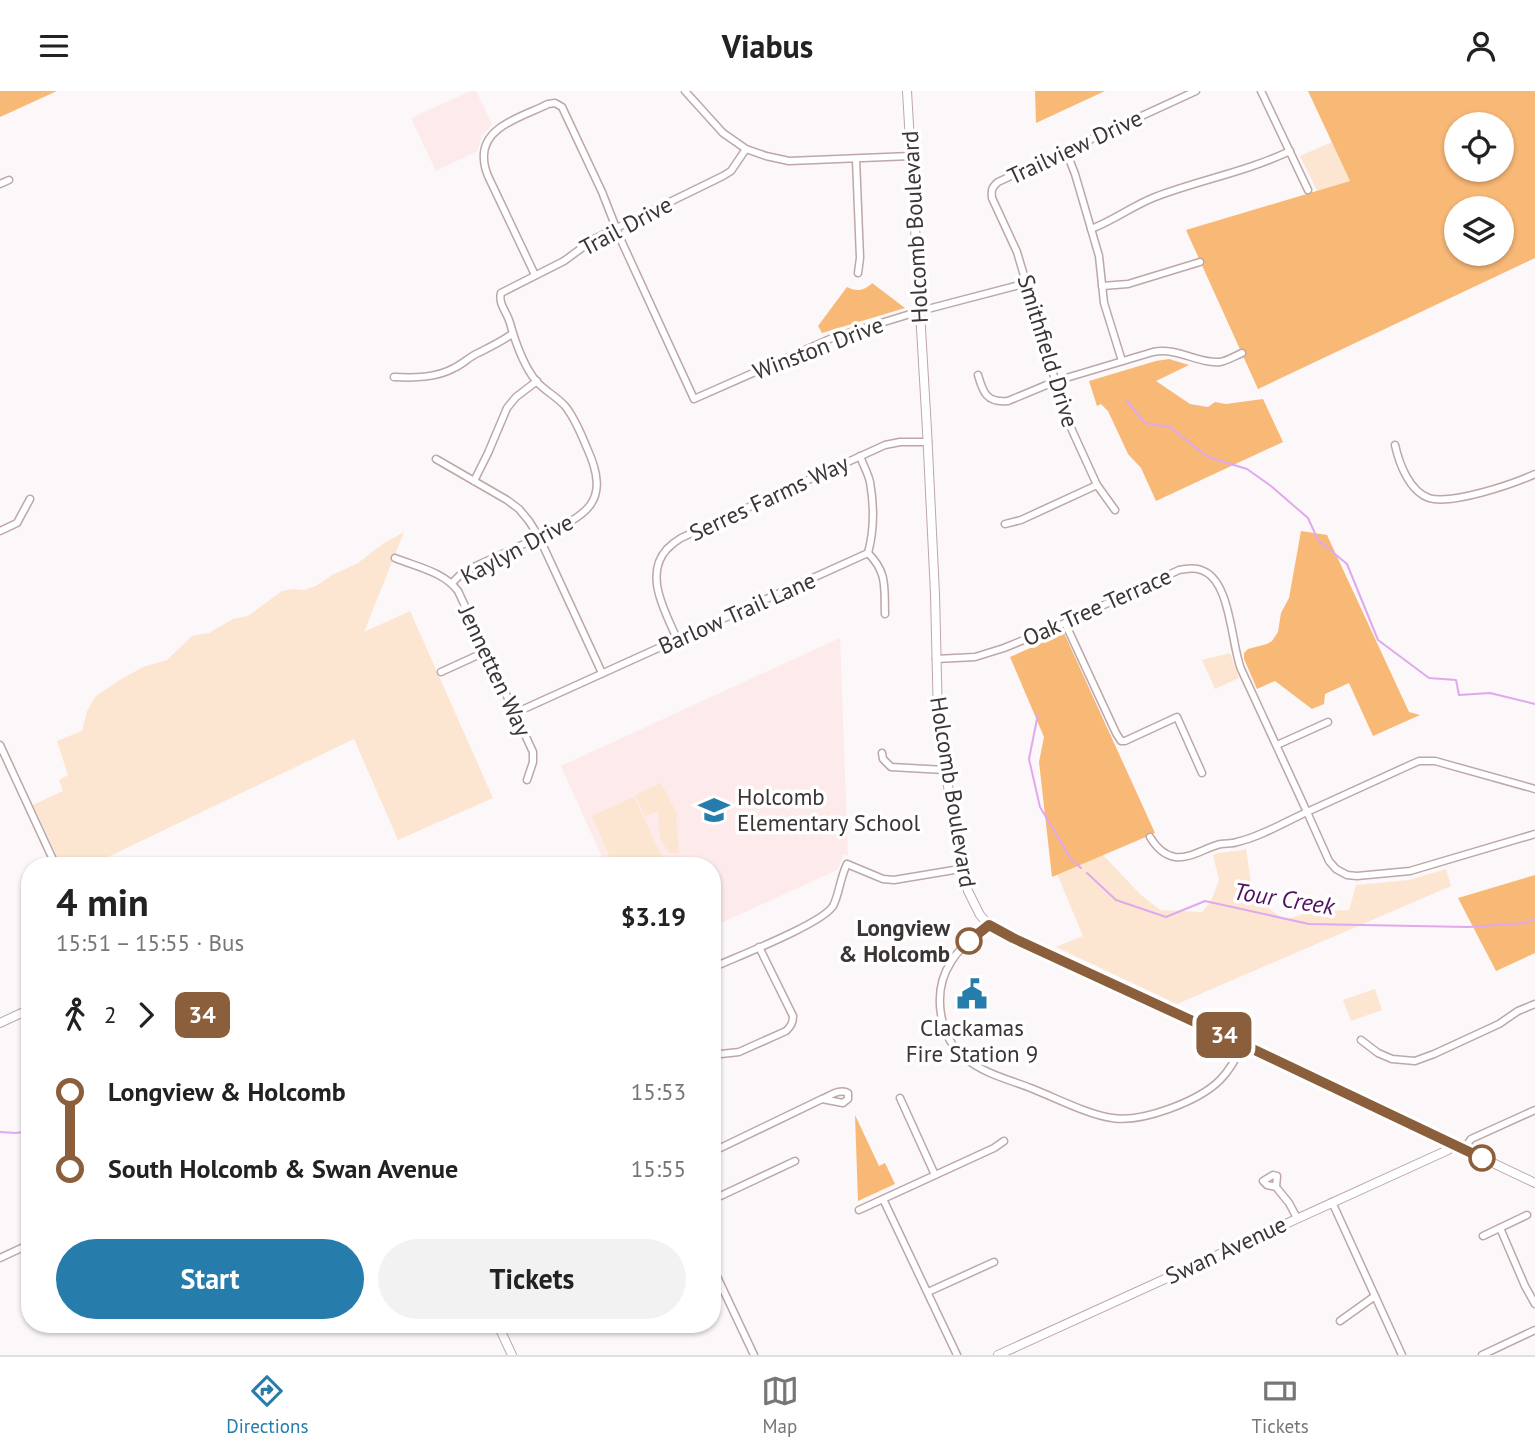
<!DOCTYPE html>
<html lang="en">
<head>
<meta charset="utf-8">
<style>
  :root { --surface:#fff; --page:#f2f2f2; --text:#222; --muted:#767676; --line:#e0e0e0; --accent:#267cab }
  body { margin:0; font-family:"PT Sans",sans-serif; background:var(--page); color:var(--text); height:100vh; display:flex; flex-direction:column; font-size:26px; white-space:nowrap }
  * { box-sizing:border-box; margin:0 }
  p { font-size:23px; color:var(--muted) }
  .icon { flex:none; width:38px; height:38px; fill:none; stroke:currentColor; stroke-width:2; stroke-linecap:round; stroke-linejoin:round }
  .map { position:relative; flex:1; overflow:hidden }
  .panel { position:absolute; left:21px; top:766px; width:700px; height:476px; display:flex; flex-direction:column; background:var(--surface); border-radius:28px; box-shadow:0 2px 5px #0004 }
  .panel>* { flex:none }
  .badge { padding:0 14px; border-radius:10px; font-size:24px; line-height:46px }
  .fabs { position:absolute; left:1444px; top:21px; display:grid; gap:14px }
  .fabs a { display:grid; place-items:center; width:70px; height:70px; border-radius:50%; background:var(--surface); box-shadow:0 2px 5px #0004; font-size:35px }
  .map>.badge { position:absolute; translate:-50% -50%; box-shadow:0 0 0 4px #fff }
  .legs { display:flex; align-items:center; gap:10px; height:77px; padding:0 35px; font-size:23px }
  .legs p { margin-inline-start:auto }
  .summary { display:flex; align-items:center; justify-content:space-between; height:119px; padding:0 35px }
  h1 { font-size:38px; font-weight:800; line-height:52px }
  .primary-button { display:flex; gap:14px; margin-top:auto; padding:14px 35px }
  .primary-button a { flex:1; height:80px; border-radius:42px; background:var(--accent); color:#fff; font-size:28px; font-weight:800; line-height:80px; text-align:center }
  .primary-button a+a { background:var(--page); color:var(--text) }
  ul { padding:0 35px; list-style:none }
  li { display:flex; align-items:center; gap:24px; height:77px; font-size:26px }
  li i { display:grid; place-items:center; width:10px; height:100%; margin:0 9px; background:currentColor }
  li i::after { content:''; width:18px; height:18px; margin:-9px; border:5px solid; border-radius:50%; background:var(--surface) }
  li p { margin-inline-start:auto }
  li:first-child i { background:linear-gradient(#0000 50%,currentColor 0) }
  li:last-child i { background:linear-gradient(currentColor 50%,#0000 0) }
  header { display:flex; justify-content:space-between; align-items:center; height:91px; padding:0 35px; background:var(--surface); font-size:32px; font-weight:800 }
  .tabs { display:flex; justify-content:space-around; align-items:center; height:98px; border-top:2px solid var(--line); background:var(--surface); font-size:19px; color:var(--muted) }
  .tabs a { display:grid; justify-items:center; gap:4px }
  .tabs .selected { color:var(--accent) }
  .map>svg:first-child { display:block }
  .built { fill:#fdeaeb }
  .green { fill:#fce6d1 }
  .forest { fill:#f8b876; fill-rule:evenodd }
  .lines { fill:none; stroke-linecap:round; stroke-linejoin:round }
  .stream { stroke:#dfa9ee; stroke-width:2 }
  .minor-casing { stroke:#bda7a9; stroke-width:9 }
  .tertiary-casing { stroke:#bda7a9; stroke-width:10 }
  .minor { stroke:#fff; stroke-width:6 }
  .tertiary { stroke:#fff; stroke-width:8 }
  .line-1-casing { stroke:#fff; stroke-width:16 }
  .line-1 { stroke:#8b5e3c; stroke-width:10 }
  .stop-1-dot { fill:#fff; stroke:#8b5e3c; stroke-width:3.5 }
  .labels { text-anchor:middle; stroke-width:7; stroke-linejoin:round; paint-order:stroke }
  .street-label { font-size:23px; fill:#3d3434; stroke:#fff }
  .poi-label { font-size:23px; fill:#3d3434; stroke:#fff; text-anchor:start }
  .stop-label { font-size:23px; font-weight:bold; fill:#3d3434; stroke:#fff; text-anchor:end }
  .water-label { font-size:24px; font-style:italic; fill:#510f62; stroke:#fff }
</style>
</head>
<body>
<header><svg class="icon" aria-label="menu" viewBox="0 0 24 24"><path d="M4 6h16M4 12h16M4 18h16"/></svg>Viabus<svg class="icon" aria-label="person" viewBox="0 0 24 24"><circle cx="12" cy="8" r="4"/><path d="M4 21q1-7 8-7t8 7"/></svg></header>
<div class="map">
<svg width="1535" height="1264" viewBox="0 0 1535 1264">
  <rect width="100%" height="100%" fill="#fcf7f8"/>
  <g class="built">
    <polygon points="471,0 476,0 492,33 482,45 477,60 436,80 411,27"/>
    <polygon points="840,547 848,765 844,763 837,779 712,836 712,775 606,775 561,675"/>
  </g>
  <g class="green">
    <polygon points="1332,51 1350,90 1317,100 1300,65"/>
    <polygon points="404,441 364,541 410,520 493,707 398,749 354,648 89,775 62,775 33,714 63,700 59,689 68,684 57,650 82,640 87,620 96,605 118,590 143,576 167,569 192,545 209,542 233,528 248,525 282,500 293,498 304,499 316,495 332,484 358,472 384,452"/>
    <polygon points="1230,562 1239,587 1215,598 1202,569"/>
    <polygon points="661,692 676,721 679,762 669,762 660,747 658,720 645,725 635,704"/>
    <polygon points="634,706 666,775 614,775 592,725"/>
    <path d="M1246,758L1253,806L1285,829L1309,821L1349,819L1356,794L1409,789L1446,778L1451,795L1177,913L1056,856L1083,845L1057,783L1103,764L1141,804L1160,819L1202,821L1211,810L1219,789L1213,764C1223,760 1235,761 1246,758Z"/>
    <polygon points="1375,898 1382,919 1351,930 1343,909"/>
  </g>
  <g class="forest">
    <polygon points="0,0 57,0 0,26"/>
    <polygon points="1035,0 1105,0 1036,32"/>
    <path d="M1308,0H1535V167L1258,298L1186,139L1350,90ZM1456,33H1502V79H1456ZM1456,117H1502V163H1456Z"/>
    <path d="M872,192L905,217L822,242L818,235L847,196C856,201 865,200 872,192Z"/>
    <polygon points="1169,268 1189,274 1156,290 1190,313 1208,316 1215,311 1226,313 1263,308 1283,351 1156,410 1141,377 1128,363 1108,320 1101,313 1097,315 1089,290 1156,270"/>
    <polygon points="1301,440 1327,444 1409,621 1420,624 1373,645 1349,592 1325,603 1324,613 1312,618 1275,590 1257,598 1244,568 1244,562 1248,558 1267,553 1272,550 1278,541 1281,522 1289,507"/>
    <polygon points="1064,542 1155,742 1052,786 1039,671 1044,646 1010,566"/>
    <polygon points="1535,784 1535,862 1496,880 1458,807"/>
    <polygon points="855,1024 879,1075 885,1072 895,1093 858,1110"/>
  </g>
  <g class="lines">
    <g class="stream">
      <polyline points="1126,309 1145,332 1170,336 1208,366 1247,378 1271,395 1308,427 1318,449 1347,473 1378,549 1429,587 1456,589 1459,604 1490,602 1535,613"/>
      <polyline points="1038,623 1029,668 1040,716 1071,768 1081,777"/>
      <polyline points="1087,782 1116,809 1166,826 1205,810 1309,833 1468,836 1525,832 1535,828"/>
      <polyline points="0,1041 16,1042 30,1040"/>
    </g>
    <g class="minor-casing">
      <g id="minor">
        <polyline points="685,0 723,42 746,58 766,65 789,70 911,65"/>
        <polyline points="1261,0 1308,99"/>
        <polyline points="1066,60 1075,83 1099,165 1104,212 1122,270"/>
        <polyline points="856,68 860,167 858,182"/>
        <polyline points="0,93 9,89"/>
        <path d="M1091,138C1113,130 1132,115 1155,106C1199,89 1246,81 1290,60"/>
        <path d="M535,184L488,85C486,80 484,74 484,68C481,35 525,25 548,13L555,12L562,16L602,101L620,147L694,308L832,247L920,220L1027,192"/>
        <polyline points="1102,195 1128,193 1200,171"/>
        <path d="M978,284C983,302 987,312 1008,310L1056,290L1153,261C1178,256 1198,273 1220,271C1227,270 1235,265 1242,262"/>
        <path d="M394,286C414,287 436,287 454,277C463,273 469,266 478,262C490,256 501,251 512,243"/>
        <path d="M1395,354C1399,372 1409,400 1429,407C1452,414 1513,393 1535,383"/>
        <polyline points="436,368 507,409 519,418 529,430 539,446 602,582"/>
        <polyline points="474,390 488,362 507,317 516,306 537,290"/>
        <path d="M1115,419L1097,394L1066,326L1017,161L992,107C991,99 992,96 998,91L1196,0"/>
        <polyline points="1005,433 1021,429 1097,394"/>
        <polyline points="0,440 17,432 30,408"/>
        <path d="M868,462C888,482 884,497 885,523"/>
        <path d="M395,467C417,476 444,481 458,500L533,661V671L527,689"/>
        <path d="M452,492L460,484L469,478C492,468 515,457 537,447C584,425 613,414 587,357C581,343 575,327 565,315C556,305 545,300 536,290C524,275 515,250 510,232C507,221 498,213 501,202L564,170L594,148L723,85L731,80L746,58"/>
        <polyline points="1065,532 1116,642 1121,650 1125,650 1177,626 1202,682"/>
        <path d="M677,548C666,522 643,484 667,458C671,454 676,450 681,447L885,354L900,351H928"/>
        <path d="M936,568L975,566L1004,557L1065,532L1179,479C1186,478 1194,476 1201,479C1231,488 1231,553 1241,578L1307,721C1285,731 1260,746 1237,751C1232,753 1227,752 1221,753C1206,756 1191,768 1175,766C1163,764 1156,756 1150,746"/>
        <polyline points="441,581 487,560"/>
        <path d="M515,622L868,462C874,440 874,414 870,391C868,382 863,374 860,365"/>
        <polyline points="0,654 56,775"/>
        <polyline points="1277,654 1328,631"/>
        <polyline points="882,662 883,668 891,676 945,679"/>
        <polyline points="1535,698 1435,670 1419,670 1410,674 1307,721 1329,770 1336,778 1347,784 1357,785 1410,780 1535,743"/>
        <path d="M989,834C975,845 960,856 951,871C932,900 938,945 965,967C984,983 1011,989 1033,998C1056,1007 1089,1024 1112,1027C1142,1032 1199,1010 1220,989C1230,979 1237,966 1243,953"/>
        <path d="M712,877C736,866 822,833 833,815C839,804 840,787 847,773L883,788L894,789L954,779L963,776"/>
        <polyline points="1361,949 1378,962 1392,968 1415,970 1434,963 1499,933 1518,920 1535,913"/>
        <path d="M712,964L739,961L786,940C791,935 793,932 793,925L759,856"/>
        <polyline points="900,1007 935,1084"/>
        <polyline points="1464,1058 1471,1048 1535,1019"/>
        <path d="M712,1061L822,1008C830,1005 840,997 848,1002V1008L843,1012L822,1008"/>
        <polyline points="1276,1096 1277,1085 1273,1084 1263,1090 1267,1094 1276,1096 1289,1112 1297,1127"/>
        <polyline points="883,1108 957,1264"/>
        <polyline points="712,1109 795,1070"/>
        <polyline points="1332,1111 1402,1264"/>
        <polyline points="859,1119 994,1057 1004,1050"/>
        <polyline points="1500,1137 1525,1195 1535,1213"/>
        <polyline points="1483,1145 1527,1124"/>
        <polyline points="0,1167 30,1153"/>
        <polyline points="712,1175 754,1264"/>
        <polyline points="928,1201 994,1171"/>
        <polyline points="1340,1230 1375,1205"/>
        <polyline points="1482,1264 1535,1239"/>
      </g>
    </g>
    <g class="tertiary-casing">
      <g id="tertiary">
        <polyline points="907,0 927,339 935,503 938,627 952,722 968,800 980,824 989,834 998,840 1243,953 1535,1092"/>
        <polyline points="0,932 30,918"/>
        <polyline points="498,1234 512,1264"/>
        <polyline points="998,1264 1448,1059 1453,1053"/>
      </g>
    </g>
    <use href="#minor" class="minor"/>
    <use href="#tertiary" class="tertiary"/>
  </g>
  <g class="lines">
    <g class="line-1-casing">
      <polyline id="line-1" points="969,850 989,834 1013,847 1223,944 1482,1067"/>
    </g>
    <use href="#line-1" class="line-1"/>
  </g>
  <defs>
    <g id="school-bare" transform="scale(2.415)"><path d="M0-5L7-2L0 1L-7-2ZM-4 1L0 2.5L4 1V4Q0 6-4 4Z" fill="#267cab" stroke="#fff" stroke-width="2.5" paint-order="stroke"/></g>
    <g id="civic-bare" transform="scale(2.415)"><path d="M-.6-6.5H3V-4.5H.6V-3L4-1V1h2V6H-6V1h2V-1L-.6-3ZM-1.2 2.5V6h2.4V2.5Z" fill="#267cab" stroke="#fff" stroke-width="2.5" paint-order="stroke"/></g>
  </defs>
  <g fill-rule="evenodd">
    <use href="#school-bare" x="714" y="719"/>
    <use href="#civic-bare" x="972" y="903"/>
  </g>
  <g class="stop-1-dot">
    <circle cx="969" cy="850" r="12"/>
    <circle cx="1482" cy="1067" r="12"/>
  </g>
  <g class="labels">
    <g class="street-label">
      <text transform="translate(1075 56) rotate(-25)" y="8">Trailview Drive</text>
      <text transform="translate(626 135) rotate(-28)" y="8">Trail Drive</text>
      <text transform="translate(915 136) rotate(-93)" y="8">Holcomb Boulevard</text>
      <text transform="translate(818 257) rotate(-21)" y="8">Winston Drive</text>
      <text transform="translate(1048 260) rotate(73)" y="8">Smithfield Drive</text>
      <text transform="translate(769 407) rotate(-25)" y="8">Serres Farms Way</text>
      <text transform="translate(517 458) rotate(-28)" y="8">Kaylyn Drive</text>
      <text transform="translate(1097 516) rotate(-24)" y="8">Oak Tree Terrace</text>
      <text transform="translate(737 522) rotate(-24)" y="8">Barlow Trail Lane</text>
      <text transform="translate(495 580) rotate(65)" y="8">Jennetten Way</text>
      <text transform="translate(953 701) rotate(81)" y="8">Holcomb Boulevard</text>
      <text transform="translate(1226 1159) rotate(-25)" y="8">Swan Avenue</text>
    </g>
    <g class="poi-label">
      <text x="737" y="714">Holcomb<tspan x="737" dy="26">Elementary School</tspan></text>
      <text x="972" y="945" text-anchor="middle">Clackamas<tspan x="972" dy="26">Fire Station 9</tspan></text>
    </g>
    <g class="stop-label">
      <text x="950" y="845">Longview<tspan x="950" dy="26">&amp; Holcomb</tspan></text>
    </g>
    <g class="water-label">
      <text transform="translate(1284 808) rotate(9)" y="8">Tour Creek</text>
    </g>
  </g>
</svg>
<div class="fabs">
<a><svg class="icon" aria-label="locate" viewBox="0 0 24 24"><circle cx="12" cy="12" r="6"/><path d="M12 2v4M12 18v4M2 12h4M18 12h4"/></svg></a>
<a><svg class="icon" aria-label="layers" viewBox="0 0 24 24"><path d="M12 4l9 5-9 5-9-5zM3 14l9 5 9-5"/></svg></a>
</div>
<b class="badge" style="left:1224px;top:944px;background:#8b5e3c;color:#fff">34</b>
<section class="panel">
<div class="summary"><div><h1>4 min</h1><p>15:51 – 15:55 · Bus</p></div><b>$3.19</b></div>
<div class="legs"><svg class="icon" aria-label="walk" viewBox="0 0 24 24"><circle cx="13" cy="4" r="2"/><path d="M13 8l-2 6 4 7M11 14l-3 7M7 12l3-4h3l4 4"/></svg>2<svg class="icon" aria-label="forward" viewBox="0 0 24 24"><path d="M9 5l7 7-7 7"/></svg><b class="badge" style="background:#8b5e3c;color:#fff">34</b></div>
<ul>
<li><i style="color:#8b5e3c"></i><b>Longview &amp; Holcomb</b><p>15:53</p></li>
<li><i style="color:#8b5e3c"></i><b>South Holcomb &amp; Swan Avenue</b><p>15:55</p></li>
</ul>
<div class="primary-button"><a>Start</a><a>Tickets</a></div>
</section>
</div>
<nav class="tabs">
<a class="selected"><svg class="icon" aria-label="directions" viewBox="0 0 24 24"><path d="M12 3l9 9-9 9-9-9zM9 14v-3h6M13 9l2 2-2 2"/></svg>Directions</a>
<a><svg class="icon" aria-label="map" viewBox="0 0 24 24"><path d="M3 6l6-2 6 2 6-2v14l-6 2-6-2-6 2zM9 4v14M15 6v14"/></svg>Map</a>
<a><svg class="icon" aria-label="tickets" viewBox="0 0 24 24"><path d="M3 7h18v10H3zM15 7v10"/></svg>Tickets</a>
</nav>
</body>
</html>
